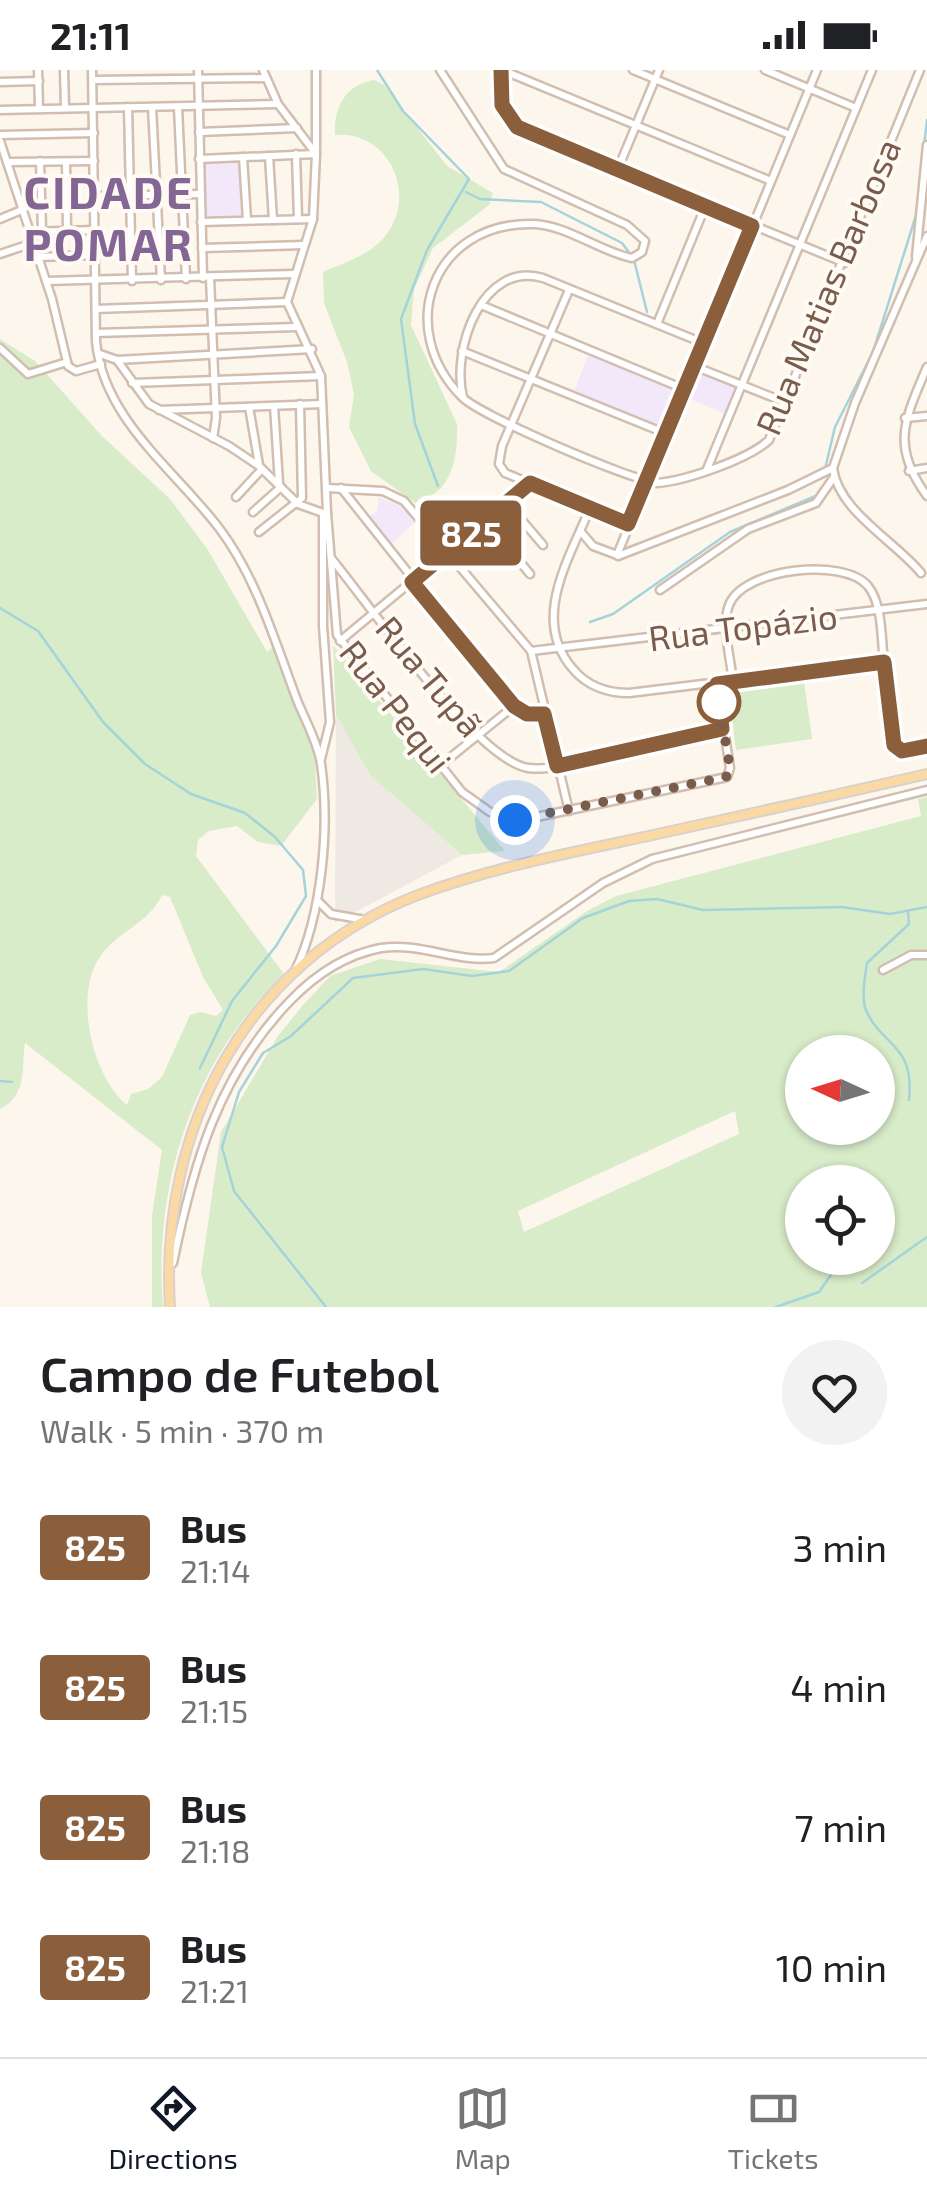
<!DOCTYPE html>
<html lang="en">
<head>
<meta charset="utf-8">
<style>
  :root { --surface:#fff; --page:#f2f2f2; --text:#202124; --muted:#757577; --line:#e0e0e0; --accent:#111827 }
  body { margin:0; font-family:"Exo 2",sans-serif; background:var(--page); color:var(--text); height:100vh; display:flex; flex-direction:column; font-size:38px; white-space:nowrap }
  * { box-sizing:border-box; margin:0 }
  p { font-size:32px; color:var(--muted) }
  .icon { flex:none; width:55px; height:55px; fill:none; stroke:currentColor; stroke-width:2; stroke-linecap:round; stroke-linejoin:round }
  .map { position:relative; height:1237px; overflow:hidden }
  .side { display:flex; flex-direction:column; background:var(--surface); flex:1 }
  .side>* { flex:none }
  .badge { padding:0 20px; border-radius:8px; font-size:35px; line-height:65px }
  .needle { width:65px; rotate:274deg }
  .tools { position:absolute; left:785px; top:965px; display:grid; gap:20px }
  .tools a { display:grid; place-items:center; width:110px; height:110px; border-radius:50%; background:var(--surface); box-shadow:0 2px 8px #0004; font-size:50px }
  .you { position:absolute; width:50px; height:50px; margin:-25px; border:8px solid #fff; border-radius:50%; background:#1a73e8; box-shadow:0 0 0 15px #1a73e833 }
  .map>.badge { position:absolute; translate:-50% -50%; box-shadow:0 0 0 5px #fff }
  .round { display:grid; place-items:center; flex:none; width:105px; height:105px; border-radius:52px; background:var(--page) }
  .summary { display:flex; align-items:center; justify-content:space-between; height:170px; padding:0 40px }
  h1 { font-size:48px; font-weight:600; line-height:75px }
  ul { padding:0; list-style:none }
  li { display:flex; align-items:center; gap:30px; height:140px; padding:0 40px }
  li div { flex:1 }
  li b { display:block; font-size:38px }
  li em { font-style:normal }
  li .badge { min-width:110px; font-weight:700; text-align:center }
  .status { display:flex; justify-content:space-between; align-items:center; height:70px; padding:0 50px; background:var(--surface); direction:ltr }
  .status svg { height:28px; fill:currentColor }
  .tabs { display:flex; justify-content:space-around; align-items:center; height:140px; border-top:2px solid var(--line); background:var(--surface); font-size:28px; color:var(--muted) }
  .tabs a { display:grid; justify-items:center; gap:5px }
  .tabs .current { color:var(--accent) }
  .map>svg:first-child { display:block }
  .industrial { fill:#efe9e4 }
  .education { fill:#f3e8fa }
  .green { fill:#d8ecc9; fill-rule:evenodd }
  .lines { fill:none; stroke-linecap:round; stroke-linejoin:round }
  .stream { stroke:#a5d3da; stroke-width:2.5 }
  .minor-casing { stroke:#d1beb0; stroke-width:11 }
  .major-casing { stroke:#dad1cd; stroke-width:12 }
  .minor { stroke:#fff; stroke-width:6 }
  .major { stroke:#fbd9a5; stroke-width:8 }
  .line-casing { stroke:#fff; stroke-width:22 }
  .line { stroke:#8b5e3c; stroke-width:15 }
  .walk { stroke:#7a5c4d; stroke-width:10; stroke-dasharray:0 18 }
  .stop-dot { fill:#fff; stroke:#8b5e3c; stroke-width:5 }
  .labels { text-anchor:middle; stroke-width:8; stroke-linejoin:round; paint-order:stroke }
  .street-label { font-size:35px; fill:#7a5c4d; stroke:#fffaf3 }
  .district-label { font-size:45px; font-weight:bold; letter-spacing:2.5px; fill:#846695; stroke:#fffaf3 }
</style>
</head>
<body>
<div class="status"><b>21:11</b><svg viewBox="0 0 49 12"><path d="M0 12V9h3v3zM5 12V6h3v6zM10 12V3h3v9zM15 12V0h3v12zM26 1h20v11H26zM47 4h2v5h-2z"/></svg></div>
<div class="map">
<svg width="927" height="1237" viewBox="0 0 927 1237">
  <rect width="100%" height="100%" fill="#fdf6ec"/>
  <polygon class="industrial" points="336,645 370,705 462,785 335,853"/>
  <g class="education">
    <polygon points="240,90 242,146 206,147 204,91"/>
    <polygon points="589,283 678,320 663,357 574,321"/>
    <polygon points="699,302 736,317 725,344 688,328"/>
    <polygon points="378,427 403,437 416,451 388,477 368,448 378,440"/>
  </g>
  <g class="green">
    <path d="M374,10L384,15L447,96L493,123L489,135L433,178L414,219L411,255L457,354C458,388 453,423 415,433L371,401L349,357L354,324L347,292L324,233L323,202C346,192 374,184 388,162C417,121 387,60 335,65C334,37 345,15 374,10Z"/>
    <path d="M0,269L35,291L102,366L170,429L208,480L267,582L274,576L314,677L317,729L281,776L258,772L237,756L209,761L198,770L196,786L284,904C193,990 153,1113 163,1237H152V1145L162,1080L25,973C21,999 28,1025 0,1039ZM162,825L170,827L203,907L223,940L216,946L200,942L190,945L162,1007L148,1019L131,1024L127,1035C92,1007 72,922 102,884C120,860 148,854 162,825Z"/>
    <polygon points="333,575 505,781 462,785 370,705 336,645"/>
    <polygon points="804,611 812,669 736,680 728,622"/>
    <path d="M927,727V1237H210L201,1203L221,1062L278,966L303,935L330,906L380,889L499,902L587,841L616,826L921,746L918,729ZM802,982H878V1058H802ZM735,1041L739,1064L524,1162L518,1141ZM802,1112H878V1188H802Z"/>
  </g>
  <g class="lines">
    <g class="stream">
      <polyline points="377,0 403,41 469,109 427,180 401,249 415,354 438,416"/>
      <polyline points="924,76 927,50"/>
      <polyline points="466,122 480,129 541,132 622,173 631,185"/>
      <polyline points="634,190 647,242"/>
      <polyline points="826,395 835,357 873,282 918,139"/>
      <polyline points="0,538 38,561 103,652 145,694 191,724 245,743 275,767 303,800 306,826 276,876 232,931 200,998"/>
      <polyline points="590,552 613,544 730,462 818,425"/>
      <path d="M908,842L909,854L867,893C865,906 861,928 866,940C881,976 915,973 909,1030"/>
      <polyline points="0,1011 12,1012"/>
      <polyline points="862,1213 927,1167"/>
      <polyline points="326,1237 234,1121 222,1077 239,1022 263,983 291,966 353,908 423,899 472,906 509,901 583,848 629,831 657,829 703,840 842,837 890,844 927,837"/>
      <polyline points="776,1237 819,1222 838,1195"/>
    </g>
    <g class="minor-casing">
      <g id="minor">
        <polyline points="38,0 39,38"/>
        <polyline points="64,0 65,38"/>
        <path d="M92,0L96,271C103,349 175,400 219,458C257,508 275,572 297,630C305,650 318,673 321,694C330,757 322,845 295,901"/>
        <polyline points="198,0 203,208"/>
        <polyline points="263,0 278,34 316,84 313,149 287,232 321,306 327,443 323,443"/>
        <polyline points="316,0 316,81"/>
        <path d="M440,0L504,99L627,155L645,171L642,182L632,188C598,181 566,154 531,154C432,153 394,259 462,327C481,346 628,409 657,413C685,411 749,389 769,370L920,0"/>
        <polyline points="501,0 504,40 523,61 845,193"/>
        <polyline points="502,0 771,111"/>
        <polyline points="633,0 790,65"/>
        <polyline points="765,0 856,38"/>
        <polyline points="93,10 265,8"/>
        <polyline points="0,12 39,11"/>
        <polyline points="128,37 132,211"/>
        <polyline points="152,37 161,210"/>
        <polyline points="178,37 186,209"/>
        <polyline points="0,40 277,34"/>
        <polyline points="199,62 297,58"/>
        <polyline points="0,65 94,63"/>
        <polyline points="0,71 52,229 68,296 76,301 101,294"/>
        <polyline points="296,84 298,149"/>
        <polyline points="269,86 273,150"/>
        <polyline points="243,87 247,150"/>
        <polyline points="199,89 316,84"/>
        <polyline points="40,91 42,161"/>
        <polyline points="10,92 94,91"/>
        <polyline points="66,92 67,161"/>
        <polyline points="617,101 659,0"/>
        <polyline points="94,126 200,124"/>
        <polyline points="0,149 24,139"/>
        <polyline points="201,152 313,149"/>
        <polyline points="30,162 94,160"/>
        <polyline points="202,178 304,175"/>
        <polyline points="0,184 33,173"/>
        <polyline points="38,187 95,185"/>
        <polyline points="916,187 927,75"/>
        <polyline points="210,208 216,348 213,368"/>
        <polyline points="46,211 293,204"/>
        <polyline points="569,220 502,376 499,394 505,403 629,454"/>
        <polyline points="481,235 684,319"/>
        <polyline points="96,239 287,232"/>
        <polyline points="657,254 705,137"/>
        <polyline points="96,263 297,257"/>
        <polyline points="0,278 28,304 67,292"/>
        <polyline points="462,281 667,364"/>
        <polyline points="100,284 117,290 312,279"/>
        <polyline points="117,290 149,334 229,376 259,396 298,434 323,443"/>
        <polyline points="694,296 787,333"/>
        <path d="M927,297C905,349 890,376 927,426"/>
        <polyline points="132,313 321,306"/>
        <path d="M463,327C451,280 482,190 543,208L703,273"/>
        <polyline points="274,336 279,413"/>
        <polyline points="249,337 259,395"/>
        <polyline points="159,340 322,334"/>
        <polyline points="905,348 927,346"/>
        <path d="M833,398C838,441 895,471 921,503"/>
        <polyline points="707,399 872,0"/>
        <polyline points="909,401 927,398"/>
        <polyline points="327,418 383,421 404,431 531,581 927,534"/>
        <polyline points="341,418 514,636 527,645 544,644"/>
        <polyline points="236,427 262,399"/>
        <polyline points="508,434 543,475"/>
        <path d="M590,438C569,489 530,550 573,599C587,616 608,623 629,623L884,592L894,675L905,681L927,676"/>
        <polyline points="253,442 281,417"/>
        <polyline points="327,443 337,565 462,722 490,742 522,750 727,707 730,698 717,614"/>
        <polyline points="486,451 530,504"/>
        <polyline points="259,462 302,428 300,334"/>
        <polyline points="581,462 593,476 617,485"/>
        <polyline points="617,485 817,0"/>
        <polyline points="618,486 788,420 833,398 855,333 927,166"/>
        <path d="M331,488C368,533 477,690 528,698C565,703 680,668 723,659"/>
        <polyline points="660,520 748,459 816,433 834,407"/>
        <polyline points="340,571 530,413"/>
        <polyline points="531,581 569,741"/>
        <path d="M733,612C731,590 721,556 729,535C743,498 844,487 868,516C883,535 881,569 884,592"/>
        <polyline points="321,689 330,652 323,556 323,443"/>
        <polyline points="441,695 514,636"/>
        <polyline points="319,832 331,844 365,850"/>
        <polyline points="883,900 911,885 927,885"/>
        <path d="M173,1193C193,1095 218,1005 290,931C315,905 344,885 381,878C420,872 457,893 494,888L603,813L652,789L927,720"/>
      </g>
    </g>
    <g class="major-casing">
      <path id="major" d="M170,1237C159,1059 245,892 418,825C493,797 574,782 653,765C744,745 836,725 927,704"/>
    </g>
    <use href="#minor" class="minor"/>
    <use href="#major" class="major"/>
  </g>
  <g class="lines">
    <g class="line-casing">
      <polyline id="line" points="501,0 502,35 517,57 752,156 628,454 530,413 412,512 514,636 527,644 544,644 557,696 722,659 717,614 884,592 894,675 902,681 927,676"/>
    </g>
    <use href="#line" class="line"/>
    <polyline class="walk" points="515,750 726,707 730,698 719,632"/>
  </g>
  <circle class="stop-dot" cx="719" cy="632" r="20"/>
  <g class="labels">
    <g class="street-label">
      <text transform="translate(829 217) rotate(-67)" y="12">Rua Matias Barbosa</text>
      <text transform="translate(743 558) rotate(-7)" y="12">Rua Topázio</text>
      <text transform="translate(429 607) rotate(50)" y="12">Rua Tupã</text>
      <text transform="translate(395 637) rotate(52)" y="12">Rua Pequi</text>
    </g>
    <g class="district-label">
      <text x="109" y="139">CIDADE<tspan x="109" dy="52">POMAR</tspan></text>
    </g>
  </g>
</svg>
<div class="tools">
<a><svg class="needle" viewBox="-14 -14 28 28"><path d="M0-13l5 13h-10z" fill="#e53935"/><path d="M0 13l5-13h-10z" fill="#757577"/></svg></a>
<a><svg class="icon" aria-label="locate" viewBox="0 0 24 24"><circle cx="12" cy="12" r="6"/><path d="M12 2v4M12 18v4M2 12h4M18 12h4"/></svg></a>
</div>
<div class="you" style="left:515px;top:750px"></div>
<b class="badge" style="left:471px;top:463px;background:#8b5e3c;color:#fff">825</b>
</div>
<section class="side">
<div class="summary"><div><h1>Campo de Futebol</h1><p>Walk · 5 min · 370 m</p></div><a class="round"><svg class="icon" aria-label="heart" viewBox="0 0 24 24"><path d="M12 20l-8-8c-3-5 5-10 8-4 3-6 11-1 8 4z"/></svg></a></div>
<ul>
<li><span class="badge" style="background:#8b5e3c;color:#fff">825</span><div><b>Bus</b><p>21:14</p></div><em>3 min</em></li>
<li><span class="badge" style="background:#8b5e3c;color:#fff">825</span><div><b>Bus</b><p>21:15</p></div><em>4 min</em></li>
<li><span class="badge" style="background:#8b5e3c;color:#fff">825</span><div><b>Bus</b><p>21:18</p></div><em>7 min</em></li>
<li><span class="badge" style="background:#8b5e3c;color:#fff">825</span><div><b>Bus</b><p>21:21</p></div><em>10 min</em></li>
</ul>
</section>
<nav class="tabs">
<a class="current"><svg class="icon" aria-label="directions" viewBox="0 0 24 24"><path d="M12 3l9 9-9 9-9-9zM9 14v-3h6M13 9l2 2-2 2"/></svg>Directions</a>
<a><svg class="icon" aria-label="map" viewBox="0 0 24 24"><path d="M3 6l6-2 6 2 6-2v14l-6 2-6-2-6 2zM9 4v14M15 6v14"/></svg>Map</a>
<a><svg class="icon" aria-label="tickets" viewBox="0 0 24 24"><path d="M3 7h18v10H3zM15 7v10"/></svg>Tickets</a>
</nav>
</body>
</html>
